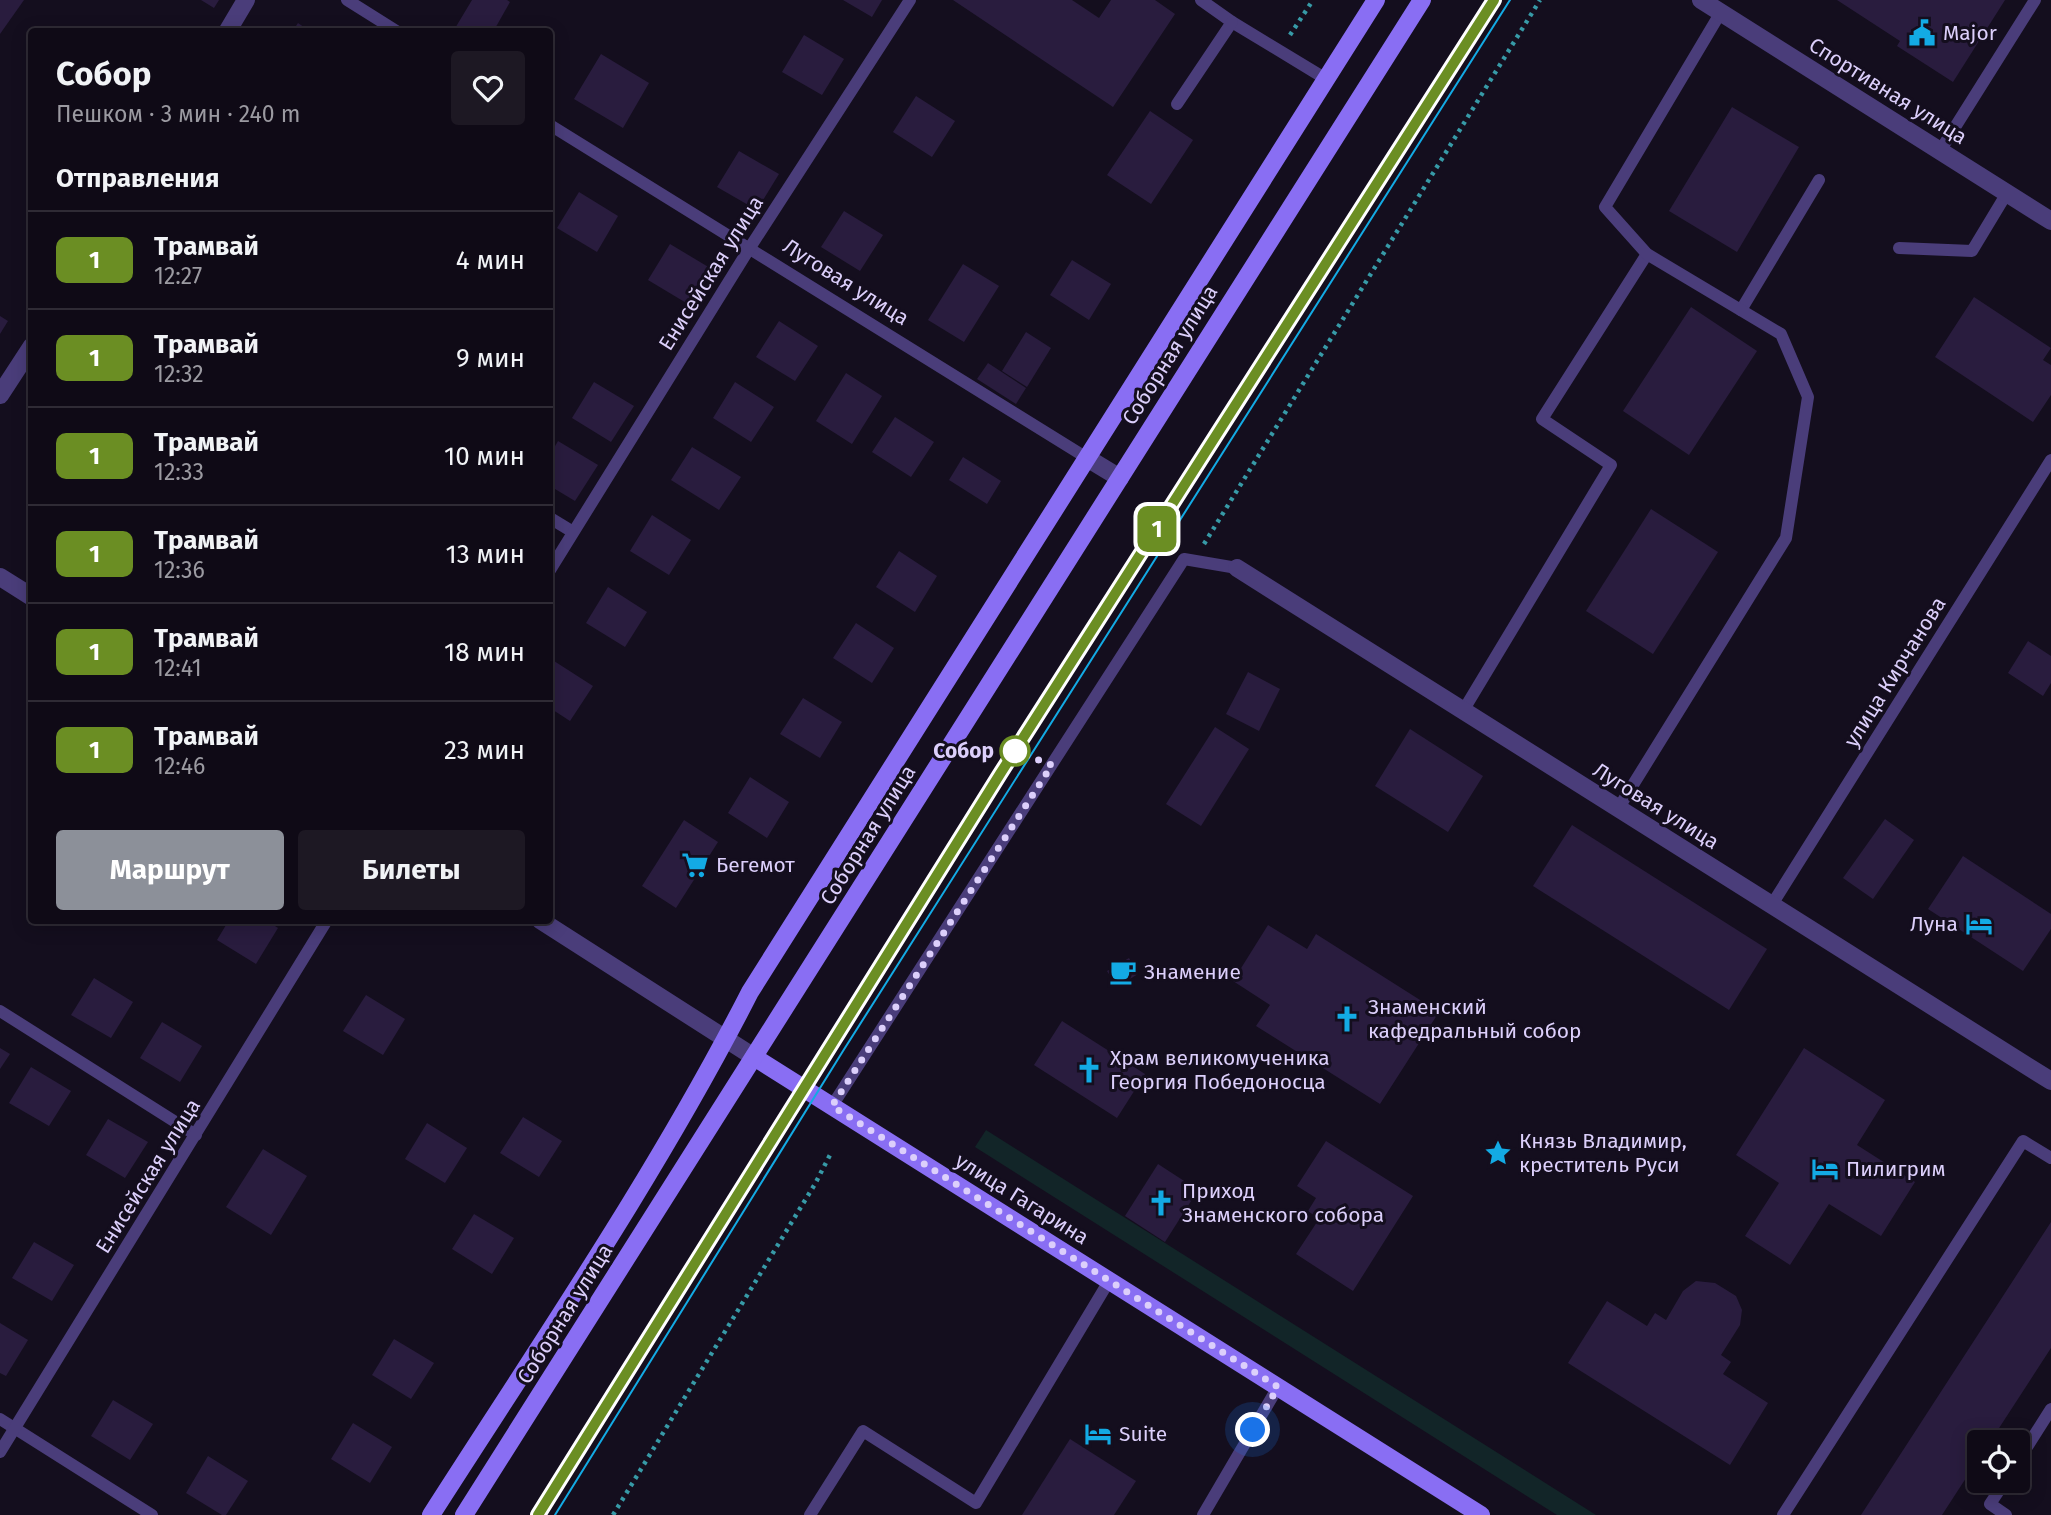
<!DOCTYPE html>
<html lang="ru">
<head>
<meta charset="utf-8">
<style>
  :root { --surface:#0f0a16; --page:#1d1823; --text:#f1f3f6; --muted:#9b9aa1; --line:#2f2b35; --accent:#8c9099 }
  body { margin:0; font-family:"Fira Sans",sans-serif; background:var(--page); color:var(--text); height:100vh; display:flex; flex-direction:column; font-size:26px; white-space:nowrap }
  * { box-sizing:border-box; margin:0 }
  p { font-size:23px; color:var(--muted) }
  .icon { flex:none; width:38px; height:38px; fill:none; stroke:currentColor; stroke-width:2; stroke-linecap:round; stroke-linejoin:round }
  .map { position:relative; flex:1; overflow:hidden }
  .side { position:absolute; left:28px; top:28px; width:525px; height:896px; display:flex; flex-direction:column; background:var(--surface); border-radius:7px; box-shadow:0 4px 18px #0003,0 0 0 2px var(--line) }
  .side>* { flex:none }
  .badge { padding:0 14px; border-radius:10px; font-size:24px; line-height:46px }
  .buttons { position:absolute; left:1967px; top:1430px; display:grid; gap:14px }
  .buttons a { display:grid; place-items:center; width:63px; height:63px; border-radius:7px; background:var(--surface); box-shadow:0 4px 18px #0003,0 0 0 2px var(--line); font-size:35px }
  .you { position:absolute; width:35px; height:35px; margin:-18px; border:5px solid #fff; border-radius:50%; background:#1a73e8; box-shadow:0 0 0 10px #1a73e833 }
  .map>.badge { position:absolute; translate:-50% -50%; box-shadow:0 0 0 4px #fff }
  h2 { padding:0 28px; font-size:26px; line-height:63px }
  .round { display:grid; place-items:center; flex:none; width:74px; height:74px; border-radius:7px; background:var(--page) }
  .headline { display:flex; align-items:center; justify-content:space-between; height:119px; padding:0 28px }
  h1 { font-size:33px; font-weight:700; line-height:52px }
  .primary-button { display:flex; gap:14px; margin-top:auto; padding:14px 28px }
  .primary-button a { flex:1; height:80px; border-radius:7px; background:var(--accent); color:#fff; font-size:28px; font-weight:700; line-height:80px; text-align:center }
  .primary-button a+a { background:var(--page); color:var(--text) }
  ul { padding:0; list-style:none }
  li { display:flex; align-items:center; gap:21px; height:98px; padding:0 28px; border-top:2px solid var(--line) }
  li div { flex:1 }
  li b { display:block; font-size:26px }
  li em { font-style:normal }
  li .badge { min-width:77px; font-weight:700; text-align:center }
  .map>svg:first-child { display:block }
  .green { fill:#122528 }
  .building { fill:#291c3e }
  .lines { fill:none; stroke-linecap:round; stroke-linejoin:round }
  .path { stroke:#379aa7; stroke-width:4.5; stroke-dasharray:3.5 5; stroke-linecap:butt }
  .lane { stroke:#4a3d7a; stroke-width:12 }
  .street { stroke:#4a3d7a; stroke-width:18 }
  .secondary { stroke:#896ef3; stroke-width:18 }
  .tram { stroke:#13aae4; stroke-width:2 }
  .line-casing { stroke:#fff; stroke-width:16 }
  .line { stroke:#6b8e23; stroke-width:10 }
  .walk { stroke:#dccffb; stroke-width:7; stroke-dasharray:0 12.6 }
  .stop-dot { fill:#fff; stroke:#6b8e23; stroke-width:3.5 }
  .labels { text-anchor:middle; stroke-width:6; stroke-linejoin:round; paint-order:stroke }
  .poi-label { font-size:21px; fill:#dccffb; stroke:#140e1e; text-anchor:start }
  .street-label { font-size:21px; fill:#dccffb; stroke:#140e1e }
  .stop-label { font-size:21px; font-weight:bold; fill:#dccffb; stroke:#140e1e; text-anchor:end }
</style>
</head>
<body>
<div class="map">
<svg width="2051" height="1515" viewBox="0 0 2051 1515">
  <rect width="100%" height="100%" fill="#140e1e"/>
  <polygon class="green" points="986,1130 1596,1515 1557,1515 975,1147"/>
  <g class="building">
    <polygon points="0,0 24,0 0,34"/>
    <polygon points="201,0 219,0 214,8"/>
    <polygon points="472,0 507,0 510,2 493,32 457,32 454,30"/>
    <polygon points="843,0 882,0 872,17"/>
    <polygon points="953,0 1072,0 1099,18 1111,0 1155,0 1175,14 1113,107"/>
    <polygon points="1837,0 2005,0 1953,82 1897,46 1900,41"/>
    <polygon points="298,23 311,32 292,32"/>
    <polygon points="804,35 844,59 822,95 782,72"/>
    <polygon points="601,54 649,83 623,128 574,99"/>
    <polygon points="916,96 955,121 932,157 893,132"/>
    <polygon points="1732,107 1799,147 1737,252 1669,211"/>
    <polygon points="1150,111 1193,140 1151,204 1107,175"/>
    <polygon points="739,151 779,174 757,210 717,187"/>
    <polygon points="579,192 618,216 597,252 557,228"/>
    <polygon points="844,211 883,235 860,271 821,247"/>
    <polygon points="670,244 710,268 688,304 648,280"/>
    <polygon points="1072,260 1111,284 1089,320 1050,295"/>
    <polygon points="963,264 999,286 964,342 928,320"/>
    <polygon points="1974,297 2051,348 2043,360 2051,365 2051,395 2033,422 1935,357"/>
    <polygon points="1691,307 1757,351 1689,455 1623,411"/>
    <polygon points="0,316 8,321 0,334"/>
    <polygon points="779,321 818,346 795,381 756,357"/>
    <polygon points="1026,332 1051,348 1027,387 1002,371"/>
    <polygon points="988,363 1026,388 1016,404 977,379"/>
    <polygon points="846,373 882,396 852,444 816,421"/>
    <polygon points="594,382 634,406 611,442 572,418"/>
    <polygon points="735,382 774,407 751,442 713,418"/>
    <polygon points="895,417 934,442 911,477 872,452"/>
    <polygon points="558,441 598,465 575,501 550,486 550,455"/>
    <polygon points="692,447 741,477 719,510 671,480"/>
    <polygon points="963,457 1001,481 987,504 949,480"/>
    <polygon points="1651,509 1718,552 1653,654 1586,611"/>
    <polygon points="652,515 691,540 669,575 630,551"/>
    <polygon points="899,551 937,576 915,612 876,587"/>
    <polygon points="608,587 647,612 625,647 586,623"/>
    <polygon points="856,623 894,648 872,683 833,658"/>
    <polygon points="2028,641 2051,656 2051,683 2043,696 2008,673"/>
    <polygon points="554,661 593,686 570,721 550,708 550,668"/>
    <polygon points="1248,672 1280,689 1259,731 1226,714"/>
    <polygon points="803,698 842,722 820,758 780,734"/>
    <polygon points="1215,727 1249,749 1201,826 1166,804"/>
    <polygon points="1410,729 1483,776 1448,832 1375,786"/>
    <polygon points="750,777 789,802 767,838 728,813"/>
    <polygon points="1885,819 1914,840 1873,899 1843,878"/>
    <polygon points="684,820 718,842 676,908 642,886"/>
    <polygon points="1572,825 1767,949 1729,1010 1533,886"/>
    <polygon points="1963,856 2051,914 2051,929 2023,971 1928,909"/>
    <polygon points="229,920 266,920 278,928 256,964 217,940"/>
    <polygon points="1268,925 1307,949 1316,934 1439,1012 1380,1104 1256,1026 1270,1005 1233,981"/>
    <polygon points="1129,958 1138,974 1117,987 1107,971"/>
    <polygon points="94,978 133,1002 111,1038 71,1015"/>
    <polygon points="366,995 405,1019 383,1055 343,1031"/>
    <polygon points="1062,1021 1145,1074 1117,1118 1034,1065"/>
    <polygon points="162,1022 202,1046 180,1082 140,1058"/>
    <polygon points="0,1048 10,1054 0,1069"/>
    <polygon points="1804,1048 1885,1100 1857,1145 1915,1182 1881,1236 1829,1204 1790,1265 1745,1236 1779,1183 1736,1155"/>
    <polygon points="31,1067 71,1091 49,1126 9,1103"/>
    <polygon points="523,1117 562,1141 539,1177 500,1153"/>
    <polygon points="108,1119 148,1142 125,1178 86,1155"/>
    <polygon points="427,1123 467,1148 445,1183 405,1159"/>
    <polygon points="1326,1141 1413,1196 1353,1291 1296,1254 1319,1219 1308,1211 1316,1198 1297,1186"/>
    <polygon points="263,1149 307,1176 271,1235 226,1207"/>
    <polygon points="1158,1164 1198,1190 1165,1242 1125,1216"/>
    <polygon points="474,1214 514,1238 492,1274 452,1249"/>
    <polygon points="2051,1222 2051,1348 1990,1442 1979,1442 1979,1458 1942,1515 1861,1515"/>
    <polygon points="34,1242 74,1265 52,1301 12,1278"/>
    <polygon points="1696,1281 1715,1283 1736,1296 1742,1310 1740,1325 1721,1355 1731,1362 1723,1374 1768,1403 1730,1465 1568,1363 1607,1301 1647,1326 1655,1313 1666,1320 1683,1291"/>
    <polygon points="0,1323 28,1340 6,1376 0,1373"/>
    <polygon points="394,1339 434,1363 411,1399 372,1375"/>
    <polygon points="113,1400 153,1424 130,1460 91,1436"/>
    <polygon points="353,1423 392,1447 370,1483 331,1459"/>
    <polygon points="1070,1439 1136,1481 1114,1515 1022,1515"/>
    <polygon points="208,1456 248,1481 226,1515 222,1515 186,1493"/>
  </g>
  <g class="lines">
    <g class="path">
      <polyline points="1290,35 1313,0"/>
      <polyline points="1204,544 1540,0"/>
      <polyline points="613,1515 815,1184 831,1153"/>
    </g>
    <g class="lane">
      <polyline points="347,0 398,32"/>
      <polyline points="1201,0 1232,22 1326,79"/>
      <polyline points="1177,104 1232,22"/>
      <polyline points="550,125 1087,458"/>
      <polyline points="1940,151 2035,0"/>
      <polyline points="1899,248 1972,251 2007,193"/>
      <polyline points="1741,310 1819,180"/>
      <polyline points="550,518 573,532"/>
      <polyline points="550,570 749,249 910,0"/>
      <polyline points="1463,711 1611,465 1542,419 1647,254"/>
      <polyline points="1618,809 1786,538 1808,397 1781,334 1647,254 1605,207 1721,12"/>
      <polyline points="1771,906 2051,460"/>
      <polyline points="0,1011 196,1135"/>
      <polyline points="832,1106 1184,559 1237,568"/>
      <polyline points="0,1419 152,1515"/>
      <polyline points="0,1452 327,920"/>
      <polyline points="2018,1461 2051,1409"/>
      <polyline points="2006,1480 1990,1504 2006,1515"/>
      <polyline points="810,1515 863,1431 976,1503 1109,1281"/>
      <polyline points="1203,1515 1278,1387"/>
      <polyline points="1783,1515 2023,1141 2051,1158"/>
    </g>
    <g class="street">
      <polyline points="1701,0 2051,221"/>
      <polyline points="227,32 246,0"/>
      <polyline points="0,395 32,346"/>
      <polyline points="1087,458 1120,478"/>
      <polyline points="1237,568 2051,1081"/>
      <polyline points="0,577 32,597"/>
      <polyline points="540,920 754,1057"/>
    </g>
    <g class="secondary">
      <polyline points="754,1057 1481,1515"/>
      <path d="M431,1515C541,1343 657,1174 750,992L1376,0"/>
      <polyline points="464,1515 1422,0"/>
    </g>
    <g class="tram">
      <polyline points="538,1515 1000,774 1494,0"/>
      <polyline points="555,1515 843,1051 1510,0"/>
    </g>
  </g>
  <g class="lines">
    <g class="line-casing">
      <polyline id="line" points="538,1515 1000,774 1494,0"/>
    </g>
    <use href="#line" class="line"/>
    <polyline class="walk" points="1015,751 1052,765 832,1106 1278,1387 1253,1430"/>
  </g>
  <defs>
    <g id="civic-bare" transform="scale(2.1)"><path d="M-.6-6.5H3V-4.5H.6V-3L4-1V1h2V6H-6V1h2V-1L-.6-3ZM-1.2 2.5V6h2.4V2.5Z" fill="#13aae4" stroke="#140e1e" stroke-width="2.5" paint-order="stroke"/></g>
    <g id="supermarket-bare" transform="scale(2.1)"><path d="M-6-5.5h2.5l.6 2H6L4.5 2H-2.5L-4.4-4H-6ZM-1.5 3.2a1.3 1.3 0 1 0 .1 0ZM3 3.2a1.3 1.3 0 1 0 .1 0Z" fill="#13aae4" stroke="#140e1e" stroke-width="2.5" paint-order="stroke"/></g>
    <g id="hotel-bare" transform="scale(2.1)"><path d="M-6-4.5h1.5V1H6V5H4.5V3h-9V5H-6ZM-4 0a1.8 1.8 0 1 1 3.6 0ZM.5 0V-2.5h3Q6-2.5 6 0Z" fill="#13aae4" stroke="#140e1e" stroke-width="2.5" paint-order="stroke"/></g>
    <g id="cafe-bare" transform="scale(2.1)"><path d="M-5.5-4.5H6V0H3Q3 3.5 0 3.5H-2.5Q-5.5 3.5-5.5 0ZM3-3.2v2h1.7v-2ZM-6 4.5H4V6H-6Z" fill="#13aae4" stroke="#140e1e" stroke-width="2.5" paint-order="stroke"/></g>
    <g id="church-bare" transform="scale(2.1)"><path d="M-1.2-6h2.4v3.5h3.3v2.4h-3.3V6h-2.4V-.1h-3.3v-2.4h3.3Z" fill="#13aae4" stroke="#140e1e" stroke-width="2.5" paint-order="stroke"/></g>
    <g id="sight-bare" transform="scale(2.1)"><path d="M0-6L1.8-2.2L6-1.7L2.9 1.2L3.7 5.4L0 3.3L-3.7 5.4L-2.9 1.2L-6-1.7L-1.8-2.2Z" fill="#13aae4" stroke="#140e1e" stroke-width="2.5" paint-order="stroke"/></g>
  </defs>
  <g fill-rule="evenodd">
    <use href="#civic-bare" x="1922" y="33"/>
    <use href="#supermarket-bare" x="695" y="865"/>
    <use href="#hotel-bare" x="1979" y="924"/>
    <use href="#cafe-bare" x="1123" y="972"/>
    <use href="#church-bare" x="1347" y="1019"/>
    <use href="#church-bare" x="1089" y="1070"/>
    <use href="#sight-bare" x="1498" y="1153"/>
    <use href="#hotel-bare" x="1825" y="1169"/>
    <use href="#church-bare" x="1161" y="1203"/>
    <use href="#hotel-bare" x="1098" y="1434"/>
  </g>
  <circle class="stop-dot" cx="1015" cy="751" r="14"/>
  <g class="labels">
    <g class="poi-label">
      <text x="1943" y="40">Major</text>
      <text x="716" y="872">Бегемот</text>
      <text x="1958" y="931" text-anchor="end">Луна</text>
      <text x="1144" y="979">Знамение</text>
      <text x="1368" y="1014">Знаменский<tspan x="1368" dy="24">кафедральный собор</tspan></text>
      <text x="1110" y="1065">Храм великомученика<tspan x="1110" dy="24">Георгия Победоносца</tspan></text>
      <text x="1519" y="1148">Князь Владимир,<tspan x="1519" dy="24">креститель Руси</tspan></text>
      <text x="1846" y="1176">Пилигрим</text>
      <text x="1182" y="1198">Приход<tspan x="1182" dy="24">Знаменского собора</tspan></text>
      <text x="1119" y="1441">Suite</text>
    </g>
    <g class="street-label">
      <text transform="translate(1888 91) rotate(32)" y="7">Спортивная улица</text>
      <text transform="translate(711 273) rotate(-58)" y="7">Енисейская улица</text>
      <text transform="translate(846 282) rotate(32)" y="7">Луговая улица</text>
      <text transform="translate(1170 355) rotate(-58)" y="7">Соборная улица</text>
      <text transform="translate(1895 672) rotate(-58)" y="7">улица Кирчанова</text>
      <text transform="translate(1656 806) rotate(32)" y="7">Луговая улица</text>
      <text transform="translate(868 835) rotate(-58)" y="7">Соборная улица</text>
      <text transform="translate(148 1176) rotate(-58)" y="7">Енисейская улица</text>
      <text transform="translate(1022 1199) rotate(32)" y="7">улица Гагарина</text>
      <text transform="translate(565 1314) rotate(-58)" y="7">Соборная улица</text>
    </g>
    <g class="stop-label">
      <text x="994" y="758">Собор</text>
    </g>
  </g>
</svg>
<div class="buttons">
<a><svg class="icon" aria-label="locate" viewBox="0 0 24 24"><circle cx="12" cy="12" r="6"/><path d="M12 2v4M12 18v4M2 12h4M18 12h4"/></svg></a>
</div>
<div class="you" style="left:1253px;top:1430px"></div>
<b class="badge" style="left:1157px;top:529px;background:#6b8e23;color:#fff">1</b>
<section class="side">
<div class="headline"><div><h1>Собор</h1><p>Пешком · 3 мин · 240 m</p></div><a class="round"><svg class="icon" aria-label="heart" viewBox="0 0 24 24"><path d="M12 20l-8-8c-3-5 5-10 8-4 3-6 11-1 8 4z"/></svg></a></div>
<h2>Отправления</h2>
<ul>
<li><span class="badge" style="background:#6b8e23;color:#fff">1</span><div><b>Трамвай</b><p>12:27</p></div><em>4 мин</em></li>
<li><span class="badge" style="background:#6b8e23;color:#fff">1</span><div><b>Трамвай</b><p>12:32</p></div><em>9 мин</em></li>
<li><span class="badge" style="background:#6b8e23;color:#fff">1</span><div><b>Трамвай</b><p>12:33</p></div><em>10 мин</em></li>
<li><span class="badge" style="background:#6b8e23;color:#fff">1</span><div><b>Трамвай</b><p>12:36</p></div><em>13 мин</em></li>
<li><span class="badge" style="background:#6b8e23;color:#fff">1</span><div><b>Трамвай</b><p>12:41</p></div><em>18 мин</em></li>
<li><span class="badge" style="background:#6b8e23;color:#fff">1</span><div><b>Трамвай</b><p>12:46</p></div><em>23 мин</em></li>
</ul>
<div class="primary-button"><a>Маршрут</a><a>Билеты</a></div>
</section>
</div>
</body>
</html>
